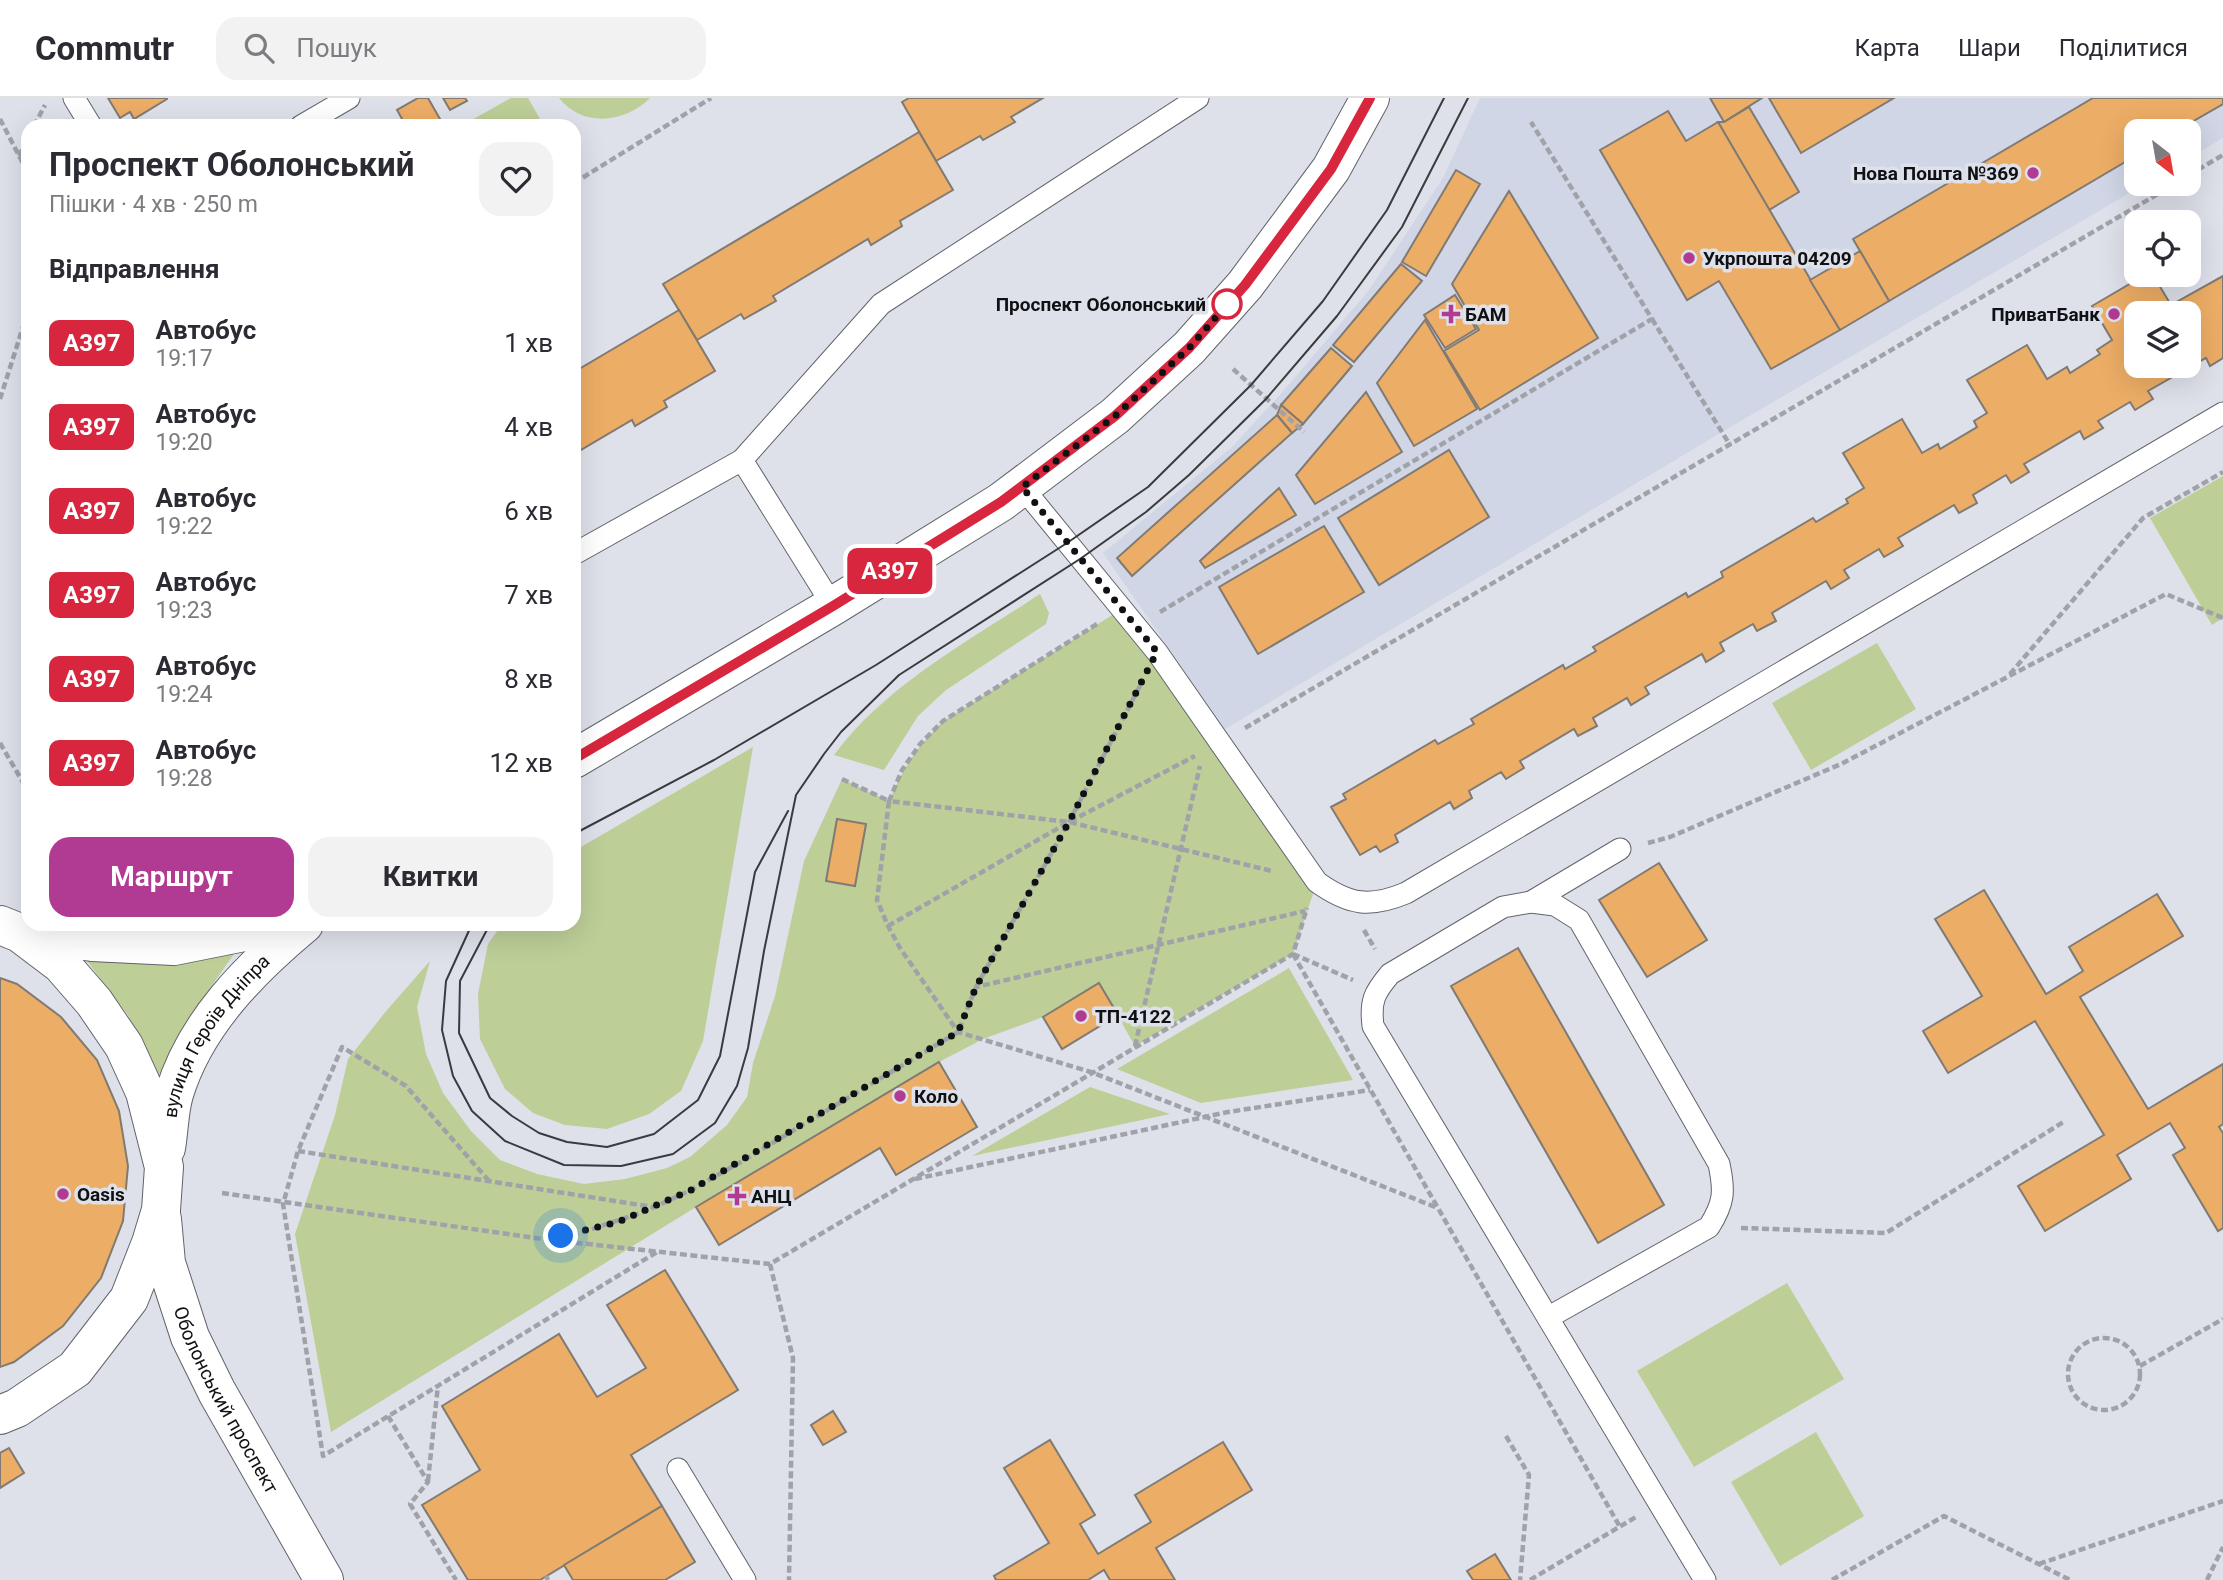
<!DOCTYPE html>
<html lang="uk">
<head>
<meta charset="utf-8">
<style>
  :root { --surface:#fff; --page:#f2f2f3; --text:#2b2b33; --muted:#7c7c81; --line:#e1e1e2; --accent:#b13b93 }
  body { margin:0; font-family:Roboto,sans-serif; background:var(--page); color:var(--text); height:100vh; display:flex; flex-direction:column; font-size:26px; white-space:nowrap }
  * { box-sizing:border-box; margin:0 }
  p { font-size:23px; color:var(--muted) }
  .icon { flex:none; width:38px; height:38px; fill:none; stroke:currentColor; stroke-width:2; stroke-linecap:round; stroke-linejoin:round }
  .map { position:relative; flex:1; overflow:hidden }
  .drawer { position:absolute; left:21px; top:21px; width:560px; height:812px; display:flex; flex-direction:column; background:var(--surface); border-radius:21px; box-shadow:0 7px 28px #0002 }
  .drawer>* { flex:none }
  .badge { padding:0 14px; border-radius:10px; font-size:24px; line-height:46px }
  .needle { width:46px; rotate:149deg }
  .tools { position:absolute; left:2124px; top:21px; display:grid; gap:14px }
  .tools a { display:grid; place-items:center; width:77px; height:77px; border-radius:14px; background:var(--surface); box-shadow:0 7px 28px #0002; font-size:35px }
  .you { position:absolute; width:35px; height:35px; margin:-18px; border:5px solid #fff; border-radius:50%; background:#1a73e8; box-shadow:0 0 0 10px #1a73e833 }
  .map>.badge { position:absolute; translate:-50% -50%; box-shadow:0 0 0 4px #fff }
  h2 { padding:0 28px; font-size:26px; line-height:63px }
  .round { display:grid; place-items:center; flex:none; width:74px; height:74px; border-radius:21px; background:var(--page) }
  .head { display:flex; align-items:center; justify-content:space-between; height:119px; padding:0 28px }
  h1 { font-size:33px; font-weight:700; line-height:52px }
  .cta { display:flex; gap:14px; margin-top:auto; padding:14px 28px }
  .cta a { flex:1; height:80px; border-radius:21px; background:var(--accent); color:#fff; font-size:28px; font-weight:700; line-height:80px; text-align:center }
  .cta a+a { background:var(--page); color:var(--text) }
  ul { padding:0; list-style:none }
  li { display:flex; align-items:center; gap:21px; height:84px; padding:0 28px }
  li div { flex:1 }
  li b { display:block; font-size:26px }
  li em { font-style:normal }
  li .badge { min-width:77px; font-weight:700; text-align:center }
  header { display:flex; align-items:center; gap:42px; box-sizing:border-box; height:98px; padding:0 35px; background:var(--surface); border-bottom:2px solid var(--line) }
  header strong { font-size:33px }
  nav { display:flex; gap:38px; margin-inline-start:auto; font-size:24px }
  .search { width:490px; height:63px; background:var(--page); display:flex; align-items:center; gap:18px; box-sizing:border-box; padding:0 24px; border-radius:21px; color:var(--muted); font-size:26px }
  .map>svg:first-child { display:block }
  .built { fill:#d0d6e6 }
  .green { fill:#bdce97 }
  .building { fill:#ecad66; stroke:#807a73; stroke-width:2; fill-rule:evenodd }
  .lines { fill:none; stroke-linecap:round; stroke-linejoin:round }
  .service-casing { stroke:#61646c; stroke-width:23 }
  .secondary-casing { stroke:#61646c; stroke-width:40 }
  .path { stroke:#9fa2a9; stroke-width:4.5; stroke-dasharray:7 3.5; stroke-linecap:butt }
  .service { stroke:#fff; stroke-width:21 }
  .secondary { stroke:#fff; stroke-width:38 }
  .tram { stroke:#3a3b3f; stroke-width:2 }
  .line-casing { stroke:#fff; stroke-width:16 }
  .line { stroke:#d7263d; stroke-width:10 }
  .walk { stroke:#101114; stroke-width:7; stroke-dasharray:0 12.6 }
  .poi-dot { fill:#b13b93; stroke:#dee1ea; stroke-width:2.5 }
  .stop-dot { fill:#fff; stroke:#d7263d; stroke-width:3.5 }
  .labels { text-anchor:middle; stroke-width:7; stroke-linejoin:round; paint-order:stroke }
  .poi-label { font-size:19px; font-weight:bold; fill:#101114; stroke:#dee1ea; text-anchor:start }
  .stop-label { font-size:19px; font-weight:bold; fill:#101114; stroke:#dee1ea; text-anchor:end }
  .street-label { font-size:19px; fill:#101114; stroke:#dee1ea }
</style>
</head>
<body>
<header>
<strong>Commutr</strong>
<div class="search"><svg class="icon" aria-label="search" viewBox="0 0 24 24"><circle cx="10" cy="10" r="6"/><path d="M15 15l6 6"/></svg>Пошук</div>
<nav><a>Карта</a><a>Шари</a><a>Поділитися</a></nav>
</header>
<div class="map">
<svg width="2223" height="1482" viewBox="0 0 2223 1482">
  <rect width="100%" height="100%" fill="#dee1ea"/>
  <polygon class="built" points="1480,0 2223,0 2223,40 2189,60 2189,33 2137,33 2137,86 2145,86 1712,340 1225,631 1103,455 1232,349 1286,290 1369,192 1443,80"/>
  <g class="green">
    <polygon points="511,0 528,0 544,28 461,28"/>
    <path d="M559,0H650C625,25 583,30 559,0Z"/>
    <polygon points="2223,378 2223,520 2212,527 2150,420"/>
    <path d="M1040,496L1049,515L1046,526L946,592L918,618L884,672L834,657C887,586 968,544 1040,496Z"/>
    <path d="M1122,511L1317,784L1293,856L1135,948L1099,885L1043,919L983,941L939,964L696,1109L331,1334L295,1136L335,1017L348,961L387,912L430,863L417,909L426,956L443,995L471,1033L500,1062L537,1076L584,1086L625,1081L667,1070L690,1059L727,1027L747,999L753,965L775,898L804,763L842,681L889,703C903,670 917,649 943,623Z"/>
    <polygon points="1877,545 1916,611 1811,672 1772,605"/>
    <polygon points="753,649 703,943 681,993 649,1016 607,1031 565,1027 533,1015 505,991 480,941 478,896 488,846 502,826 574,826 574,753"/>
    <polygon points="236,853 192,916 158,978 128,917 84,859"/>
    <polygon points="1289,870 1353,982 1201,1005 1117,971"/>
    <polygon points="1090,989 1170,1016 972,1058"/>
    <polygon points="1787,1185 1844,1281 1694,1369 1637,1273"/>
    <polygon points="1816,1334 1864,1418 1780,1468 1731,1384"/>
  </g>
  <g class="building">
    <polygon points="108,0 167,0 167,1 134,21 130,14 120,20"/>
    <polygon points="418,0 428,0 444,28 406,28 397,12"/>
    <polygon points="443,0 465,0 467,3 450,12"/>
    <polygon points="909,0 1043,0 1011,19 1015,24 983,42 980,38 936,63 902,4"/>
    <polygon points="1710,0 1762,0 1724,24"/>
    <polygon points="1769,0 1894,0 1801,55"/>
    <polygon points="2093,0 2223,0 2223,6 2176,33 2137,33 2137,57 1889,203 1853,141"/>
    <polygon points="1749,9 1799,94 1769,112 1718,24 1724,24"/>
    <polygon points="1668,13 1686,43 1718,24 1840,232 1771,271 1719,183 1687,202 1600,52"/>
    <polygon points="919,34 953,92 900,123 902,128 871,147 868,141 773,198 776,203 744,221 741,216 697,242 663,186"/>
    <polygon points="1456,72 1480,86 1426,178 1402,164"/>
    <polygon points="1509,93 1598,240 1480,312 1444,253 1479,232 1452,186"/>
    <polygon points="1860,153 1889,203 1840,232 1810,182"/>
    <polygon points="1401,166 1422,183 1354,264 1333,247"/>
    <path d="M2145,177H2153L2171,207L2223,178V260L2210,268L2206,260L2148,293L2153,301L2135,312L2130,304L2098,323L2103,330L2084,341L2080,333L2024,366L2029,374L2011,385L2006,377L1973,397L1977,405L1959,415L1954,407L1898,440L1903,448L1884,459L1879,451L1844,472L1849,480L1831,491L1826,483L1772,515L1776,523L1757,533L1753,526L1720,545L1724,553L1706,564L1702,556L1645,589L1649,596L1631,607L1627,600L1593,620L1597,628L1578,638L1574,631L1520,663L1524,670L1506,681L1501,674L1469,693L1472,700L1454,711L1450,704L1395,737L1398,744L1380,754L1376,748L1360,757L1331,709L1346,701L1343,696L1435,642L1438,646L1474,626L1471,621L1563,567L1565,571L1596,553L1593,549L1686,495L1688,499L1723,479L1721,474L1813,420L1816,424L1848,405L1846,401L1864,390L1843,355L1902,321L1922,355L1938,346L1940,351L1977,329L1974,323L1987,315L1967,282L2027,247L2047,281L2067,269L2070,275L2100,256L2097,252L2112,242L2092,208ZM2137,215H2189V268H2137Z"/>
    <polygon points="1455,197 1476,231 1445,250 1424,217"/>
    <polygon points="679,212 715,273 664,303 667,309 635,328 632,322 574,356 574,274"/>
    <polygon points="1425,222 1477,311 1414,348 1377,285"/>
    <polygon points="1331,250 1352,268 1303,326 1281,307"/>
    <polygon points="1366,294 1402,354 1315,406 1296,377"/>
    <polygon points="1281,307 1303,326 1292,335 1277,317"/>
    <polygon points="1277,317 1292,335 1132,478 1117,460"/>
    <polygon points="1449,352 1489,419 1379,487 1338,420"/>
    <polygon points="1279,390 1296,417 1205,470 1200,463"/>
    <polygon points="1324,428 1364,494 1258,556 1219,489"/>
    <polygon points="837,721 866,726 855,788 826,783"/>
    <polygon points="1659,765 1707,842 1647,879 1599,802"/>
    <polygon points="1984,792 2046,896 2083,873 2069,849 2157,796 2183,838 2080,899 2148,1011 2223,966 2223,1026 2219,1029 2223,1035 2223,1130 2218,1133 2173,1057 2185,1050 2170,1025 2117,1057 2131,1081 2045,1133 2018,1088 2104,1037 2035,923 1948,975 1923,933 1982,898 1935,821"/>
    <polygon points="1518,850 1664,1107 1598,1145 1451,888"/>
    <polygon points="0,880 17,886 61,919 97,962 119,1013 128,1068 123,1123 101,1180 63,1228 14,1264 0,1269"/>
    <polygon points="1099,885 1118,917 1062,951 1043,919"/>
    <polygon points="939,964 977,1029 896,1077 880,1050 719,1147 696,1109"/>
    <polygon points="665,1172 738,1292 631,1357 662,1408 540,1482 468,1482 422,1407 480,1372 442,1308 559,1236 597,1299 646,1270 607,1207"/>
    <polygon points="833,1313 846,1334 823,1347 811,1327"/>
    <polygon points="1050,1342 1095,1417 1080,1426 1098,1456 1151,1424 1135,1397 1223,1344 1252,1392 1156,1450 1175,1482 1110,1482 1104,1472 1088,1482 996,1482 994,1478 1049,1445 1004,1370"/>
    <polygon points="9,1350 24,1375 0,1390 0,1355"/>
    <polygon points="662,1408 695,1464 665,1482 573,1482 564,1467"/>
    <polygon points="1495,1456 1511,1482 1473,1482 1467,1473"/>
  </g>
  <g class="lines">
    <g class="service-casing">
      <g id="service">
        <polyline points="74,0 91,28"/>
        <polyline points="301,28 349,0"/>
        <polyline points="742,362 833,508"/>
        <path d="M1022,389L1157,554L1317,784C1349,807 1370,810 1406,795L2223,315"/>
        <polyline points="574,456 742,362 881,206 1198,0"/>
        <polyline points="1531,804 1620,751"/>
        <path d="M1549,1219L1709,1129C1724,1105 1725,1094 1719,1066L1579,822L1555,807L1531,804L1503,809L1390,876C1374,895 1370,903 1373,928L1705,1482"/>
        <polyline points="678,1371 745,1482"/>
      </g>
    </g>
    <g class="secondary-casing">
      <g id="secondary">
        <polyline points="574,661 833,508 1001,404 1115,318 1189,250 1245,187 1331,71 1370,0"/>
        <polyline points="0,827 20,835 61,866 94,904 124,948 145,994 164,1069 161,1112 151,1145 129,1201 75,1271 17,1310 0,1317"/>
        <polyline points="22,835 92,844 174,848 244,834 265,826"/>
        <path id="s1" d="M166,1050C169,1033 169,1013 174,996C195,926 249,872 304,826"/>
        <path id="s2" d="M162,1121L166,1165L190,1239L217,1294L324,1482"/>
      </g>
    </g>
    <g class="path">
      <polyline points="0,21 28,75"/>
      <polyline points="34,28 45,7"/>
      <polyline points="19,58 28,40"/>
      <polyline points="2189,77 2223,57"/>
      <polyline points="574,85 711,0"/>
      <polyline points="1652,221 1730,347"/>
      <polyline points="23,229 28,209"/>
      <polyline points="1233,271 1304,334"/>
      <polyline points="0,301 23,229 28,226"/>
      <polyline points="1160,514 1652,221 1531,24"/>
      <polyline points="1097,526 943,623 920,646 902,672 889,703 1069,724 1272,773"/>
      <polyline points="2010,576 2143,420 2223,374"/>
      <polyline points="1245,630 2175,86"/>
      <polyline points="0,645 28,693"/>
      <polyline points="842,681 889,703 877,802 888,828 900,850 958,934 1091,974 1438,1110"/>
      <polyline points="1648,745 1670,739 1841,666 2166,496 2223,520"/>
      <polyline points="888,828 1069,724 1195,658"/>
      <polyline points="1364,832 1375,851"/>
      <polyline points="1293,856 1620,1429"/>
      <polyline points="1293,856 1353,882"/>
      <polyline points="976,889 1069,724 1142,584"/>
      <polyline points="1135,948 1200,668"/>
      <polyline points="298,1053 653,1109"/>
      <polyline points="915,1081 1228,1014 1370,992"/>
      <polyline points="489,1083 406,988 342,949 298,1053 283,1106 323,1358 657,1154"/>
      <polyline points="222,1095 542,1141 770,1166 1293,856 1307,810"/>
      <polyline points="1741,1130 1886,1135 2065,1023"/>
      <polyline points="551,1140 580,1135 646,1113 691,1092 739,1065 958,934 976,889 1305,813"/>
      <polyline points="770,1166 793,1260 789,1482"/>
      <circle cx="2104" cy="1276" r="36"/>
      <polyline points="2140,1268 2223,1221"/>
      <polyline points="388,1318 428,1384 410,1406 456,1482"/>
      <polyline points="1506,1338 1529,1377 1520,1482"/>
      <polyline points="428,1383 438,1287"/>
      <polyline points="2039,1466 2223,1403"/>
      <polyline points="546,1478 548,1482"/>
      <polyline points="1530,1482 1636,1419"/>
      <polyline points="1832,1482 1944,1418 2070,1482"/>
      <polyline points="2207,1482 2223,1449"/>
    </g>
    <use href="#service" class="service"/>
    <use href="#secondary" class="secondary"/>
    <g class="tram">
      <polyline points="574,736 714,662 876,567 1067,445 1148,389 1251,287 1323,203 1387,112 1444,0"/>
      <polyline points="472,826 446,883 442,932 453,978 472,1013 505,1043 564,1067 621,1068 673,1056 715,1025 737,988 748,950 764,853 796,697 824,656 841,634 899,577 1080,461 1146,414 1189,377 1266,301 1337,218 1402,129 1468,0"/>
      <polyline points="490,826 460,883 459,935 490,1000 512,1018 539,1035 567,1044 607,1049 654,1036 698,1002 720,958 755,774 788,713"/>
    </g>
  </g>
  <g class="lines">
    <g class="line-casing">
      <polyline id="line" points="574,661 833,508 1001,404 1115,318 1189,250 1245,187 1331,71 1370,0"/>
    </g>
    <use href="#line" class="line"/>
    <polyline class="walk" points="561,1138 618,1124 691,1092 958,934 976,889 1069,724 1157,554 1022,389 1115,318 1189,250 1231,202 1227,206"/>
  </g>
  <g class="poi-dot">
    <circle cx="2033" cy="75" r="7"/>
    <circle cx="1689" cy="160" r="7"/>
    <path d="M1447.5 205.5h7v7h7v7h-7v7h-7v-7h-7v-7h7z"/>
    <circle cx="2114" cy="216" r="7"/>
    <circle cx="1081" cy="918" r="7"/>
    <circle cx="900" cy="998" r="7"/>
    <circle cx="63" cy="1096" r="7"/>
    <path d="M733.5 1087.5h7v7h7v7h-7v7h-7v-7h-7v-7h7z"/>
  </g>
  <circle class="stop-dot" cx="1227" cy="206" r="14"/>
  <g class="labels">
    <g class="poi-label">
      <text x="2019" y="82" text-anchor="end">Нова Пошта №369</text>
      <text x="1703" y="167">Укрпошта 04209</text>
      <text x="1465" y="223">БАМ</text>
      <text x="2100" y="223" text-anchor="end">ПриватБанк</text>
      <text x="1095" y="925">ТП-4122</text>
      <text x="914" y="1005">Коло</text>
      <text x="77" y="1103">Oasis</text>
      <text x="751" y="1105">АНЦ</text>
    </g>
    <g class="stop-label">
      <text x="1206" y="213">Проспект Оболонський</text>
    </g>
    <g class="street-label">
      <text dy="7" stroke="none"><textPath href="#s1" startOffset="126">вулиця Героїв Дніпра</textPath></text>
      <text dy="7" stroke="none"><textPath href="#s2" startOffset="194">Оболонський проспект</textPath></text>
    </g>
  </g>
</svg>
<div class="tools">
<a><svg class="needle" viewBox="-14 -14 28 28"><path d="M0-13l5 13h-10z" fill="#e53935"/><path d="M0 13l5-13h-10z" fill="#7c7c81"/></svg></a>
<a><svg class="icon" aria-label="locate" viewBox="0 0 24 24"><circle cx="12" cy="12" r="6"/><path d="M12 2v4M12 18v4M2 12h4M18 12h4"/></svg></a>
<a><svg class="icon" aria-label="layers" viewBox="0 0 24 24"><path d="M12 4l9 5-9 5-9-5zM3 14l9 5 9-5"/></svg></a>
</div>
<div class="you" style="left:561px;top:1138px"></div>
<b class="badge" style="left:890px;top:473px;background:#d7263d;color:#fff">А397</b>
<section class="drawer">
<div class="head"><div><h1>Проспект Оболонський</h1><p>Пішки · 4 хв · 250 m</p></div><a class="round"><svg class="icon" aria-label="heart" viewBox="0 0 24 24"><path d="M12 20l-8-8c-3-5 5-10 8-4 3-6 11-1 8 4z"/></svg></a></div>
<h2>Відправлення</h2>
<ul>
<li><span class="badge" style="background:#d7263d;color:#fff">А397</span><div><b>Автобус</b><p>19:17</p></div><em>1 хв</em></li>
<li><span class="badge" style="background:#d7263d;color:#fff">А397</span><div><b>Автобус</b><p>19:20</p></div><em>4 хв</em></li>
<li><span class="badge" style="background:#d7263d;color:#fff">А397</span><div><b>Автобус</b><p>19:22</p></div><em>6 хв</em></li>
<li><span class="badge" style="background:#d7263d;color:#fff">А397</span><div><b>Автобус</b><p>19:23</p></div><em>7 хв</em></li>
<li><span class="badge" style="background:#d7263d;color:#fff">А397</span><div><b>Автобус</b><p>19:24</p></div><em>8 хв</em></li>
<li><span class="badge" style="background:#d7263d;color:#fff">А397</span><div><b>Автобус</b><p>19:28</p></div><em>12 хв</em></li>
</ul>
<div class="cta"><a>Маршрут</a><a>Квитки</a></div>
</section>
</div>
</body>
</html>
